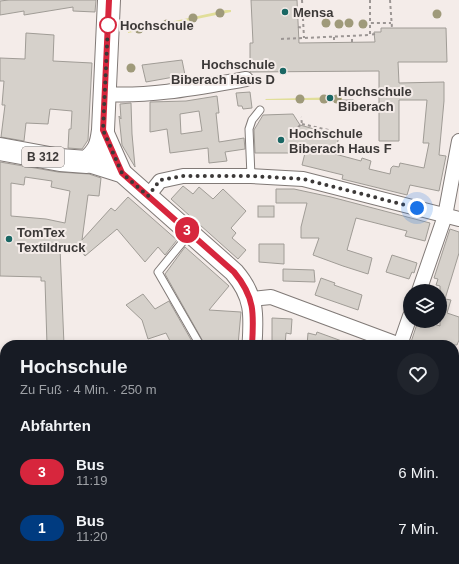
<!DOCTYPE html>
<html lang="de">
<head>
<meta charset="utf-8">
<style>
  :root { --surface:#171b24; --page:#20242c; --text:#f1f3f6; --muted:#9ea1a6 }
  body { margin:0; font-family:Helvetica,sans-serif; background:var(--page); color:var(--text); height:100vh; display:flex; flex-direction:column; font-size:15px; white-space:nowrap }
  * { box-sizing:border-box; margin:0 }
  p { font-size:13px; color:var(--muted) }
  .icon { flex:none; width:22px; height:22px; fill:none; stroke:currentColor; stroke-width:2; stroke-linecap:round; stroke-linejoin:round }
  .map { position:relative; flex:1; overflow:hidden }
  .panel { position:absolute; left:0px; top:340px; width:459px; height:224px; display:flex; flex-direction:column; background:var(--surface); border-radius:16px 16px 0 0; box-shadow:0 2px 6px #0003 }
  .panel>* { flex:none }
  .badge { padding:0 8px; border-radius:13px; font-size:14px; line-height:26px }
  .fabs { position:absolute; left:403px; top:284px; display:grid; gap:8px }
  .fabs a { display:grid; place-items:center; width:44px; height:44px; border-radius:50%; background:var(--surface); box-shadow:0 2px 6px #0003; font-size:20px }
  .you { position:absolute; width:20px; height:20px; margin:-10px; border:3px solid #fff; border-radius:50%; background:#1a73e8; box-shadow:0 0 0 6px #1a73e833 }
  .map>.badge { position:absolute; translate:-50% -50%; box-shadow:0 0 0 2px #fff }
  h2 { padding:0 20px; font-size:15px; line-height:36px }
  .round { display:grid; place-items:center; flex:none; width:42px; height:42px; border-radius:21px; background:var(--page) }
  .summary { display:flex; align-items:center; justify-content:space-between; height:68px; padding:0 20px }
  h1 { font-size:19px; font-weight:800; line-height:30px }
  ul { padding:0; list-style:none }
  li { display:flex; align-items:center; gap:12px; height:56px; padding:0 20px }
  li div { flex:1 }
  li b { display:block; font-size:15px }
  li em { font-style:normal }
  li .badge { min-width:44px; font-weight:700; text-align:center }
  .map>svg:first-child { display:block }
  .green { fill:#e1de99 }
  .building { fill:#d6d1cb; stroke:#a09c96; fill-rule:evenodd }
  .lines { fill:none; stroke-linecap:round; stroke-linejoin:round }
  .lane-casing { stroke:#817a77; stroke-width:9 }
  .street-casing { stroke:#817a77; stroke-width:16 }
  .secondary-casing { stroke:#817a77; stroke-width:21 }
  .primary-casing { stroke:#817a77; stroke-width:24 }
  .path { stroke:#9c9694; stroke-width:2; stroke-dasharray:3 3; stroke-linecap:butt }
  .lane { stroke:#fff; stroke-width:7 }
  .street { stroke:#fff; stroke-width:14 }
  .secondary { stroke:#fff; stroke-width:19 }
  .primary { stroke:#fff; stroke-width:22 }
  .tree { fill:#9f9a7a }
  .line-casing { stroke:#fff; stroke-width:9 }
  .line { stroke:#d7263d; stroke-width:6 }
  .walk { stroke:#3c3938; stroke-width:4; stroke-dasharray:0 7.2 }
  .poi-dot { fill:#1a6764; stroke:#f4ece9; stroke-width:1.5 }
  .stop-dot { fill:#fff; stroke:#d7263d; stroke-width:2 }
  .labels { text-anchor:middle; stroke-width:4; stroke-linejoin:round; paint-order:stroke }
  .shield { fill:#f4ece9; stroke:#736f6d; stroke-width:1 }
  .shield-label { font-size:12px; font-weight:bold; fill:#3c3938 }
  .poi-label { font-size:13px; font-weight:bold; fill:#3c3938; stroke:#f4ece9; text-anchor:start }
  .stop-label { font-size:13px; font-weight:bold; fill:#3c3938; stroke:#f4ece9; text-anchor:start }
</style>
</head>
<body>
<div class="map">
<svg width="459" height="564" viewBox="0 0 459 564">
  <rect width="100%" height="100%" fill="#f4ece9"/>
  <g class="green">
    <polygon points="226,10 231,10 231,12 128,33 128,31"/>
    <polygon points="342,97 342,100 266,100 265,99"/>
    <polygon points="459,419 459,564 394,564 396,559 454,559 454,430"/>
  </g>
  <g class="building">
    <polygon points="9,0 96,0 95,12 73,11 73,7 24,15 24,11 0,15 0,1"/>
    <polygon points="251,0 297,0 299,43 375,42 374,32 381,32 381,28 446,28 447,62 398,62 399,83 444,82 444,101 439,155 446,156 439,191 410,185 407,195 342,179 343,175 302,165 305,153 255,153 254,130 263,115 293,114 300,125 339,136 335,154 361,161 362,158 371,161 369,169 390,174 391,168 393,166 399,167 400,163 424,168 429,143 423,143 427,100 399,100 399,141 379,141 379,71 250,72 250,43 253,43"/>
    <polygon points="26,33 54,35 53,61 92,63 88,140 82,149 68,148 69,129 71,129 72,111 50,109 48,124 26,123 24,141 1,137 5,105 2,105 4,81 0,81 0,58 25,59"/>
    <polygon points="182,60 185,75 146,82 142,65"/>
    <polygon points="250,92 252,108 243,109 242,106 238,106 236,93"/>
    <path d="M217,96L219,113H216L219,142L244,138L245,149L225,152L227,161L209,163L208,148L170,153L167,129L150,132V102L186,101ZM199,111L202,131L181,134L180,114Z"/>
    <rect x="342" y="100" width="11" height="11"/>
    <polygon points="131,103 132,134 135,167 122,145 119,116 121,119 120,104"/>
    <path d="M0,162L58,172L89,174L101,178L99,196L88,195L82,240L111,208L115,211L128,197L177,240L165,255L158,247L145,262L117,229L85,256L80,249L60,248L64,345H47L45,281H41V277L0,276ZM25,177L52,181L51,187L70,191L65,223L46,219L11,216V183L24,185Z"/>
    <polygon points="183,186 193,194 199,187 213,199 223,189 246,211 231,228 236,233 232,238 246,250 238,259 171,199"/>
    <polygon points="276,189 294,189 331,197 430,223 425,241 405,236 407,231 356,218 347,250 372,258 368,274 343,266 313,255 319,238 301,238 301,227 307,203 276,203"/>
    <rect x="258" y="206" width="16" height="11"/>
    <polygon points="450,229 459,232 459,253 445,299 451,300 447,313 459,317 459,340 457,345 410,345 418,321 425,321 440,326 440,286 436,285 438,279 434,278"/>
    <polygon points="259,244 284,244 284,264 259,262"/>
    <polygon points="185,247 229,286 209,310 241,312 238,345 205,345 165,274"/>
    <polygon points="392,255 417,263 414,273 412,272 409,279 386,272"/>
    <polygon points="283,269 314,270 315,282 283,281"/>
    <polygon points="321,278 335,283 334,285 362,295 358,310 315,295"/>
    <polygon points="143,294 155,309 169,301 194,345 172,345 166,333 148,339 142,320 126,305"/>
    <polygon points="272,318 292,319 291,334 286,333 285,345 272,345"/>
    <polygon points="317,332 350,344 350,345 307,345 308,333 316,335"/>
  </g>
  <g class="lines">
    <g class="lane-casing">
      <g id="lane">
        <polyline points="251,176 249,129 252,120 260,110"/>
        <polyline points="190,233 158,272 200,345"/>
      </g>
    </g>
    <g class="street-casing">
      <g id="street">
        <path d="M104,94C152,97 200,87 246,79"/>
        <polyline points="148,196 160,181 183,176 251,176 303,179 459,219"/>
        <polyline points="419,291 445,216 459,141"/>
        <polyline points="251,299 271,297 400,345 410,316"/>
        <polyline points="0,486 5,486"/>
        <polyline points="86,564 86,559"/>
        <polyline points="327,564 328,559"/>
      </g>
    </g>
    <g class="secondary-casing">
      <g id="secondary">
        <polyline points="103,130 122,173"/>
        <path d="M87,162L122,173L234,272C255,296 254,315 252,345"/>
        <polyline points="225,564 226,559"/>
      </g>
    </g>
    <g class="primary-casing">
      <path id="primary" d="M0,149L60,160L87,162C99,151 101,146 103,130L109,0"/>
    </g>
    <g class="path">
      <polyline points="302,0 304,38"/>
      <polyline points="370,0 370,23"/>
      <polyline points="390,0 392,28"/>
      <polyline points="298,27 303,28"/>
      <polyline points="375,34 370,35 370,23 391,23"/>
      <polyline points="334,37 334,43"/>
      <polyline points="281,39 370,35"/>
      <polyline points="352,42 352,36"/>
      <polyline points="302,124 333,131 332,134"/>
      <polyline points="298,127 302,124 301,117"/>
      <polyline points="454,462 459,448"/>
      <polyline points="412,564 415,559"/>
    </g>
    <use href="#lane" class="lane"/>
    <use href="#street" class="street"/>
    <use href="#secondary" class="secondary"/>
    <use href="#primary" class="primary"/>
  </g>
  <g class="tree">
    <circle cx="220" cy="13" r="4.5"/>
    <circle cx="437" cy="14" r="4.5"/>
    <circle cx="193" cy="18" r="4.5"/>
    <circle cx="326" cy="23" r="4.5"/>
    <circle cx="349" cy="23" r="4.5"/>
    <circle cx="167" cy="24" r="4.5"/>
    <circle cx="339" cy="24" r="4.5"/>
    <circle cx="363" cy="24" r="4.5"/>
    <circle cx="139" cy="29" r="4.5"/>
    <circle cx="131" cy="68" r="4.5"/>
    <circle cx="300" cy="99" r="4.5"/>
    <circle cx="324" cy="99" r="4.5"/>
    <circle cx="337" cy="99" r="4.5"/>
  </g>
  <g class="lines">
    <g class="line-casing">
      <path id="line" d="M109,0L103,130L122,173L234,272C255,297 254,314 252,345"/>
    </g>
    <use href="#line" class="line"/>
    <polyline class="walk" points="108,25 103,130 122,173 148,196 160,180 183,176 251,176 303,179 417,208"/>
  </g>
  <g class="poi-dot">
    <circle cx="285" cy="12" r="4"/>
    <circle cx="283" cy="71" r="4"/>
    <circle cx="330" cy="98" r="4"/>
    <circle cx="281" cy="140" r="4"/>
    <circle cx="9" cy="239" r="4"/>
  </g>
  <circle class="stop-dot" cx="108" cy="25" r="8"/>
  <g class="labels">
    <rect class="shield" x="22" y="147" width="42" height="20" rx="3"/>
    <g class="shield-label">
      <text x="43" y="161">B 312</text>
    </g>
    <g class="poi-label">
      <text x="293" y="17">Mensa</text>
      <text x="275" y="69" text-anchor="end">Hochschule<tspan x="275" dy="15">Biberach Haus D</tspan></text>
      <text x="338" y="96">Hochschule<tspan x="338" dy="15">Biberach</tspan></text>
      <text x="289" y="138">Hochschule<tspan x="289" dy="15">Biberach Haus F</tspan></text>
      <text x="17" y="237">TomTex<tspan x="17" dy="15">Textildruck</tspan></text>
    </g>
    <g class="stop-label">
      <text x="120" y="30">Hochschule</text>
    </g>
  </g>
</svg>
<div class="fabs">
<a><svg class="icon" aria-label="layers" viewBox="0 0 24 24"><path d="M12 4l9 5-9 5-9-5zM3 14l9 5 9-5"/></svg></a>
</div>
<div class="you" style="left:417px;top:208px"></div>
<b class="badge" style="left:187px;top:230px;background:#d7263d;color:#fff">3</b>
<section class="panel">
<div class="summary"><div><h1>Hochschule</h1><p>Zu Fuß · 4 Min. · 250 m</p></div><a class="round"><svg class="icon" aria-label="heart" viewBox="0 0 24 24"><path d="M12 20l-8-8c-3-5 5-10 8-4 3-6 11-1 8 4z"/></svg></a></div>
<h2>Abfahrten</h2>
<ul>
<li><span class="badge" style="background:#d7263d;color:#fff">3</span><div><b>Bus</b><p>11:19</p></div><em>6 Min.</em></li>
<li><span class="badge" style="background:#003b80;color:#fff">1</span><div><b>Bus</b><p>11:20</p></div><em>7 Min.</em></li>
</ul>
</section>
</div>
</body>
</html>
